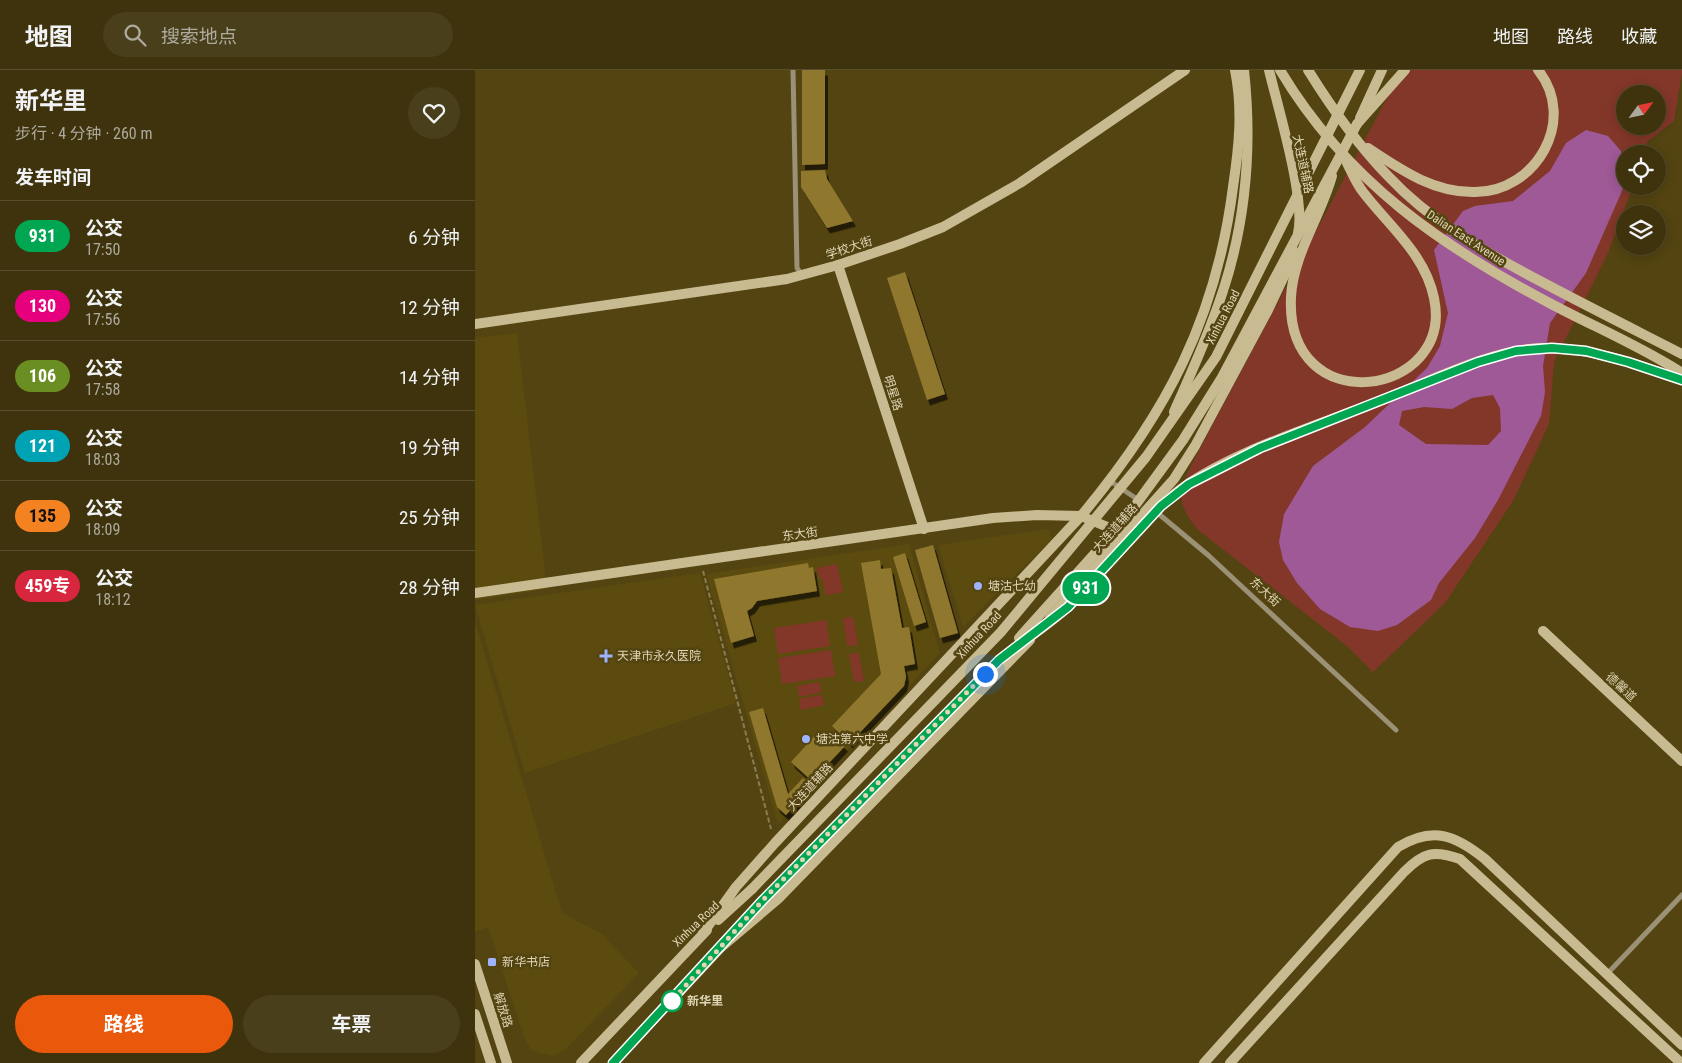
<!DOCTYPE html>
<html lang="zh">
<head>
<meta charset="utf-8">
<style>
  :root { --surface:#3e330d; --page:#493f1b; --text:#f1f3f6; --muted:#adaa9d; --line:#574e2e; --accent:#ea580c }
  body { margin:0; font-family:"Roboto Condensed","Noto Sans SC",sans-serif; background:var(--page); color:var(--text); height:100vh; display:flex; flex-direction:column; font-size:19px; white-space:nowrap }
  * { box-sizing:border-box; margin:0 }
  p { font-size:16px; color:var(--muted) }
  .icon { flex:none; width:28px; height:28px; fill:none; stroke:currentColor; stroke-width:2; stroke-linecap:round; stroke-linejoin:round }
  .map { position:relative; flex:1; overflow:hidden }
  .sheet { display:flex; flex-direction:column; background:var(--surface); width:475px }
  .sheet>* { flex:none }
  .badge { padding:0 10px; border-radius:16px; font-size:18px; line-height:32px }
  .needle { width:32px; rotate:57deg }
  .buttons { position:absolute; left:1141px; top:15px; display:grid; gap:10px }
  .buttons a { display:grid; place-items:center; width:50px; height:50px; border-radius:50%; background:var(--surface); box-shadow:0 2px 12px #0003,0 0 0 1px var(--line); font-size:25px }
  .you { position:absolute; width:25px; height:25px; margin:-12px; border:4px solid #fff; border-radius:50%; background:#1a73e8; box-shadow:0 0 0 8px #1a73e833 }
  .map>.badge { position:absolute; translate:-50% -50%; box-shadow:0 0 0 2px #fff }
  h2 { padding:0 15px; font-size:19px; line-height:45px }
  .round { display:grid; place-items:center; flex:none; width:52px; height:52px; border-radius:26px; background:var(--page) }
  .summary { display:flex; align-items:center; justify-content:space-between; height:85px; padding:0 15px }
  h1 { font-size:24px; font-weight:700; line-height:38px }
  .cta { display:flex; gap:10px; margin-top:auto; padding:10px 15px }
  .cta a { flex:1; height:58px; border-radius:30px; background:var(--accent); color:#fff; font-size:20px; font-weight:700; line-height:58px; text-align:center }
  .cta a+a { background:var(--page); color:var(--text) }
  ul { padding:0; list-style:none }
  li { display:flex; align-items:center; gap:15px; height:70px; padding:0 15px; border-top:1px solid var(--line) }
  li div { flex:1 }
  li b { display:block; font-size:19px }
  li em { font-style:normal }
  li .badge { min-width:55px; font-weight:700; text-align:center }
  header { display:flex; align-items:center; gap:30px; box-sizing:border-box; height:70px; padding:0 25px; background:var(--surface); border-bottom:1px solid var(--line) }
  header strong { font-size:24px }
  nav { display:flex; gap:28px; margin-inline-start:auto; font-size:18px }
  .search { width:350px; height:45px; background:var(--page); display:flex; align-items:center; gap:12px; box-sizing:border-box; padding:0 18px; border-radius:28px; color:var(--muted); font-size:19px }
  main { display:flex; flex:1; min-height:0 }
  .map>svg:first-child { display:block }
  .built { fill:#5c4b0f }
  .green { fill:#833729; fill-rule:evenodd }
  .water { fill:#9f5996; fill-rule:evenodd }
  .building { fill:#8f782e; filter:url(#shadow) }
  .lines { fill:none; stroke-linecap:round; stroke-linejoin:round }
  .path { stroke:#8a7c51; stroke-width:2; stroke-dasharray:5 2.5; stroke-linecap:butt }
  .street { stroke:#9a9176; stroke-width:5 }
  .secondary { stroke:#c9bb91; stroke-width:10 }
  .secondary-bridge { stroke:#c9bb91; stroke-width:10 }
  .line-casing { stroke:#fff; stroke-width:11 }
  .line { stroke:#00a651; stroke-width:8 }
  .walk { stroke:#e0d5b5; stroke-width:5; stroke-dasharray:0 9 }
  .poi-dot { fill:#9fb3fd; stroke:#534411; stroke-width:2 }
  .stop-dot { fill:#fff; stroke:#00a651; stroke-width:2.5 }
  .labels { text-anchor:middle; stroke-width:5; stroke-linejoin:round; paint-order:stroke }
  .street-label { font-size:12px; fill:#e0d5b5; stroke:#534411 }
  .poi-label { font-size:12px; fill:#e0d5b5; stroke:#534411; text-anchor:start }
  .stop-label { font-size:12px; font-weight:bold; fill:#e0d5b5; stroke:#534411; text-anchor:start }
</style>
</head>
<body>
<header>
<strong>地图</strong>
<div class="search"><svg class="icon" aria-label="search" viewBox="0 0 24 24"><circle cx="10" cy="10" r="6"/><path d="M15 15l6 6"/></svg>搜索地点</div>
<nav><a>地图</a><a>路线</a><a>收藏</a></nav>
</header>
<main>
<section class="sheet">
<div class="summary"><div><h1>新华里</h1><p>步行 · 4 分钟 · 260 m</p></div><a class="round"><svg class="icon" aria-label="heart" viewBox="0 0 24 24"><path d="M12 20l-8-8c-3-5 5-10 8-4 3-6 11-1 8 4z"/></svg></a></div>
<h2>发车时间</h2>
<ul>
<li><span class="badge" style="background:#00a651;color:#fff">931</span><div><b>公交</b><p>17:50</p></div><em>6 分钟</em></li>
<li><span class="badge" style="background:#e6007e;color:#fff">130</span><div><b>公交</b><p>17:56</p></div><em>12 分钟</em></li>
<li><span class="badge" style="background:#6b8e23;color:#fff">106</span><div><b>公交</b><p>17:58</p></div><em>14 分钟</em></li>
<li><span class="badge" style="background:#00a3b4;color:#fff">121</span><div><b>公交</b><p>18:03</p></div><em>19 分钟</em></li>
<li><span class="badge" style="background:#f58220;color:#111">135</span><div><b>公交</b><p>18:09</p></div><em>25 分钟</em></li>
<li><span class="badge" style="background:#d7263d;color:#fff">459专</span><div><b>公交</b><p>18:12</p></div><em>28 分钟</em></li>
</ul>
<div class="cta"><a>路线</a><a>车票</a></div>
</section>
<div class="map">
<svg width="1207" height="993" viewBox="0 0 1207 993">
  <defs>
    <filter id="shadow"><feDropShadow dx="3" dy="5.5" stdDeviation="0" flood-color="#0009"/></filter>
  </defs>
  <rect width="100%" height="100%" fill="#534411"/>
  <g class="built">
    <polygon points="42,263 72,519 0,530 0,268"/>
    <polygon points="573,459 577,469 488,557 463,475"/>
    <polygon points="434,474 465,583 303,754 231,504"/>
    <polygon points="225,503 261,633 50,703 0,535"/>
    <polygon points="0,552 87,843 127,864 164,903 90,980 77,986 57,981 50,970 13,857 0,862"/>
  </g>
  <g class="green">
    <path d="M927,0H1207V3L1199,51L1172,72L1168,84H1150V116H1158L1133,183L1079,292L1074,354L1038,431L970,533L898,602L872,576L723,460C700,432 704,421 719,390ZM1150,24H1182V56H1150Z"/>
    <polygon points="362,494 368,522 351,525 347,508 344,508 342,498"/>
    <polygon points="378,547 383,575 372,576 368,548"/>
    <polygon points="351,550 355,576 303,584 299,558"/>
    <polygon points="356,580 360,606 307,614 303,588"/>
    <polygon points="384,583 389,611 379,612 374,584"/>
    <polygon points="344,612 347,622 324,627 322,616"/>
    <polygon points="347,625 349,635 326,640 324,629"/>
  </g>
  <path class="water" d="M1111,60L1133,66L1146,81L1150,114L1111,203L1075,253L1068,296L1070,322L1066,346L1023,430L1000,468L964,513L956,530L922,555L903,561L875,557L845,539L822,513L808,490L804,472L809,444L838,396L890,357L952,298L965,276L973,243L959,180L988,141L1000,136L1038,131L1075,101L1091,73ZM1018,325L1025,338L1026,361L1013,375L951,374L924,355L927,341L949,337L977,339L997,328Z"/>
  <g class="building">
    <polygon points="327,0 350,0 350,94 327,95"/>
    <polygon points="350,100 352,109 378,151 352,158 326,117 326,101"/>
    <polygon points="430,202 470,324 452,330 412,208"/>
    <polygon points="458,475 483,563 465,568 440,480"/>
    <polygon points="430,483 451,552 439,556 418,487"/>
    <polygon points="405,490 406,499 416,498 427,558 434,557 440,594 429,596 431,607 429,616 375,673 357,656 406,604 386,493"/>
    <polygon points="333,493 334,498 338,497 342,521 282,531 277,538 272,541 279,566 256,573 239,509"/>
    <polygon points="288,638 313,724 328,708 337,716 311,745 302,737 274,642"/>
    <polygon points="344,661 351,668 356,663 370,676 337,711 316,692"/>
  </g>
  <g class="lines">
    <polyline class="path" points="228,501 296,759"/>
    <g class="street">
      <polyline points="318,0 322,198 327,205"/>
      <polyline points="635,411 665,431"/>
      <polyline points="679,440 733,485 921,660"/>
      <polyline points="1132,904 1207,825"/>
    </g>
    <g class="secondary">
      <path d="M794,0C803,38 831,130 823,163"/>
      <path d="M805,0C871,111 967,177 1080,236C1122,258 1167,277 1207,303"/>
      <path d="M833,0C856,37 883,75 913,106C956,152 1010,182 1065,211C1112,236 1160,260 1207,284"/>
      <polyline points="885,48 907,0"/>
      <polyline points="882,54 930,0"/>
      <path d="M893,78C926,100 959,123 1000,122C1061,122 1103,50 1063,0"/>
      <path d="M857,106C846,146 818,185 816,227C810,353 980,327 959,228C950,184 914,156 888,122C880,112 876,100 870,89"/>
      <polyline points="363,195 449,459"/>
      <polyline points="0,254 312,209 363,195 425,174 468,157 545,113 710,0"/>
      <path d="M699,342C717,301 735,261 749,218C771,149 777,73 769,0"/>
      <polyline points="0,523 518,448 562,445 606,446 647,463"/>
      <polyline points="575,548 699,409 720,376 792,242 810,204 818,180"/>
      <polyline points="1068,561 1207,691"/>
      <polyline points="271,849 524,590"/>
      <polyline points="243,850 277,819"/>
      <path d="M228,863L261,817L300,773L606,446C691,344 741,250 758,117C764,77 768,40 760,0"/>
      <polyline points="244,879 303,829 555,570"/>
      <polyline points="0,894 32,993"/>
      <polyline points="0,944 16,993"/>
      <polyline points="106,993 232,860"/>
      <polyline points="138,993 248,875"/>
      <path d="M729,993L923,777C958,756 980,765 1010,789L1207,975"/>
      <path d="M755,993L929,802C949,782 959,780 985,789L1206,993"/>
    </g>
    <g class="secondary-bridge">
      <polyline points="544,568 648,452 708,370 746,309 882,54"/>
      <path d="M524,590C547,571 575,555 596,534C631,499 660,456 698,425C748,384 841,356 902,332C951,313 1014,280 1066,278C1116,277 1161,294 1207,310"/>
      <polyline points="277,819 526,562 671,387 741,287 885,0"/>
    </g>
  </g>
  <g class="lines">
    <g class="line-casing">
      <polyline id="line" points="138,993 288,830 524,590 593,537 686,436 714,414 785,378 1003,292 1041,281 1077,278 1111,281 1153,292 1207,310"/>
    </g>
    <use href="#line" class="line"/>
    <polyline class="walk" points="197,931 195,933 288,830 510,604"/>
  </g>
  <g class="poi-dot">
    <circle cx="503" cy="516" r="5"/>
    <path d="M128.5 578.5h5v5h5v5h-5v5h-5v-5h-5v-5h5z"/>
    <circle cx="331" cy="669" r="5"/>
    <rect x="12" y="887" width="10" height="10" rx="2.5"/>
  </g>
  <circle class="stop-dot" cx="197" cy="931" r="10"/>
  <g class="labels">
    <g class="street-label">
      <text transform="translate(828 94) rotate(78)" y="4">大连道辅路</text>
      <text transform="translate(991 168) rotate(33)" y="4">Dalian East Avenue</text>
      <text transform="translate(374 178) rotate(-18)" y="4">学校大街</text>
      <text transform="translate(748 247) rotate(-63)" y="4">Xinhua Road</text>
      <text transform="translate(418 323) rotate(72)" y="4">明星路</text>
      <text transform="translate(640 458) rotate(-48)" y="4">大连道辅路</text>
      <text transform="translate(325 464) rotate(-8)" y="4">东大街</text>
      <text transform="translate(790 522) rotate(43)" y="4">东大街</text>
      <text transform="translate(504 565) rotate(-47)" y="4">Xinhua Road</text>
      <text transform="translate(1146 617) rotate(43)" y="4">德馨道</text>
      <text transform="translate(335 717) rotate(-47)" y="4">大连道辅路</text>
      <text transform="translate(221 854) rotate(-44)" y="4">Xinhua Road</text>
      <text transform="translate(28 940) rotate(72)" y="4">解放路</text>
    </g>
    <g class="poi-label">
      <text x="513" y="520">塘沽七幼</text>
      <text x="142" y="590">天津市永久医院</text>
      <text x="341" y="673">塘沽第六中学</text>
      <text x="27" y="896">新华书店</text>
    </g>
    <g class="stop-label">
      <text x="212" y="935">新华里</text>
    </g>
  </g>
</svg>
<div class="buttons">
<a><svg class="needle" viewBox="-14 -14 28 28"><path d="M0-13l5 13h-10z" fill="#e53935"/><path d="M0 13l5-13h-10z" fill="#adaa9d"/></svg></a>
<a><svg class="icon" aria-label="locate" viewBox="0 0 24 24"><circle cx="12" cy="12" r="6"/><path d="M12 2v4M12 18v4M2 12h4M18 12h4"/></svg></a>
<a><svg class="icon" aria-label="layers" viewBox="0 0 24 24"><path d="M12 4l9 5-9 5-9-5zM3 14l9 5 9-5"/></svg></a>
</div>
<div class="you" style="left:510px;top:604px"></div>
<b class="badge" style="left:611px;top:518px;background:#00a651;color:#fff">931</b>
</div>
</main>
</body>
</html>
